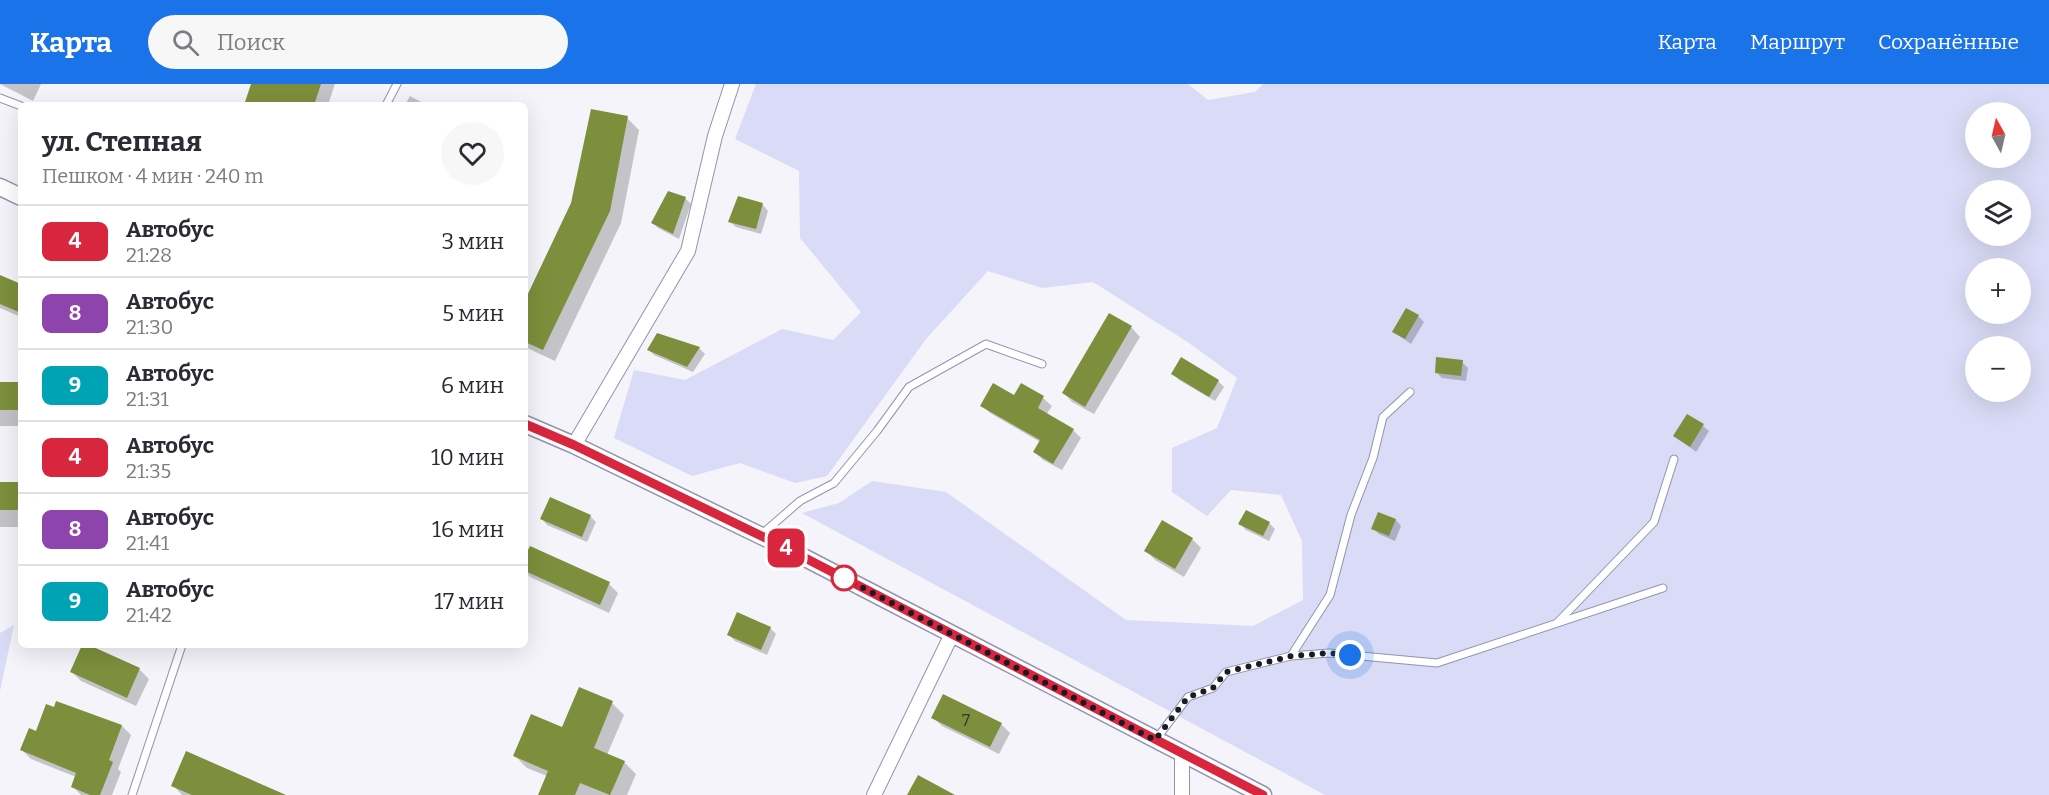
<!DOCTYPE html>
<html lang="ru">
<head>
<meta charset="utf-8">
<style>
  :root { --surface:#fff; --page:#f7f7f7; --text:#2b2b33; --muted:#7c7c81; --line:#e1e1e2; --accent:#1a73e8 }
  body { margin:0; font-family:Bitter,serif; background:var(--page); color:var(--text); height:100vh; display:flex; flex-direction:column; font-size:22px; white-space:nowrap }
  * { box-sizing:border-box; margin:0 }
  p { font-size:20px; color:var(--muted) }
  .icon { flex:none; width:33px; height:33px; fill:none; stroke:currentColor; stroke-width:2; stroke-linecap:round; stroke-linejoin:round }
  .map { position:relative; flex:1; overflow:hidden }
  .sheet { position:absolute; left:18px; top:18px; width:510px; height:546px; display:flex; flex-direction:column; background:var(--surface); border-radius:9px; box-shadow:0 6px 24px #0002 }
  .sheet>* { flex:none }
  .badge { padding:0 12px; border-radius:9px; font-size:21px; line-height:39px }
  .needle { width:39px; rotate:352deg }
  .controls { position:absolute; left:1965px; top:18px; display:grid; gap:12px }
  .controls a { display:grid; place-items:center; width:66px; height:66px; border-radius:50%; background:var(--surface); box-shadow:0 6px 24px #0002; font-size:30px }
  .you { position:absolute; width:30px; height:30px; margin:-15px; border:4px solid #fff; border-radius:50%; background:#1a73e8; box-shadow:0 0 0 9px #1a73e833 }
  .map>.badge { position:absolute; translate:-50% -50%; box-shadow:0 0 0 3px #fff }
  .round { display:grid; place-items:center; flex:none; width:63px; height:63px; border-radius:32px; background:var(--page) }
  .headline { display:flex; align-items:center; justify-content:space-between; height:102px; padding:0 24px }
  h1 { font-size:28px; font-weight:700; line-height:45px }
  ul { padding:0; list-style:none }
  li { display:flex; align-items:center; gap:18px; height:72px; padding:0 24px; border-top:2px solid var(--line) }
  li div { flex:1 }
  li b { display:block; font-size:22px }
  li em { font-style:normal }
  li .badge { min-width:66px; font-weight:700; text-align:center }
  header { display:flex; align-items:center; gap:36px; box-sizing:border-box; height:84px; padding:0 30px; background:var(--accent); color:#fff }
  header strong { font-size:28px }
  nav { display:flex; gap:33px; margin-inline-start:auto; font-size:21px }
  .search { width:420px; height:54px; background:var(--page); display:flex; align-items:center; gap:15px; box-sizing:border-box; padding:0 21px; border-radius:33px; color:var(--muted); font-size:22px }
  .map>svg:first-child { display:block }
  .green { fill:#dadbf6; fill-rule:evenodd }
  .shadow { fill:#0003 }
  .building { fill:#7d8f3c }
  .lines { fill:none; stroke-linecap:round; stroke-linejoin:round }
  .service-casing { stroke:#9293ae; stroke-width:9 }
  .minor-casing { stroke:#9293ae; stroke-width:16 }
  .tertiary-casing { stroke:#9293ae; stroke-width:19 }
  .service { stroke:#fff; stroke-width:7 }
  .minor { stroke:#fff; stroke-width:14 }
  .tertiary { stroke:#fff; stroke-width:16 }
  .line-casing { stroke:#fff; stroke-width:14 }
  .line { stroke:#d7263d; stroke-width:9 }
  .walk { stroke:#1a1b25; stroke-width:6; stroke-dasharray:0 10.8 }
  .stop-dot { fill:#fff; stroke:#d7263d; stroke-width:3 }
  .labels { text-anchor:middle; stroke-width:5; stroke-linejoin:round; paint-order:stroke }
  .number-label { font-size:16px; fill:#33382b }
</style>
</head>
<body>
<header>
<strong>Карта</strong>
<div class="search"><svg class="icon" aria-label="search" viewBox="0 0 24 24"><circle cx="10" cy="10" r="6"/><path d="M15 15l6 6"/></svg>Поиск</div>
<nav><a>Карта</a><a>Маршрут</a><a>Сохранённые</a></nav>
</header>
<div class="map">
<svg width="2049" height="711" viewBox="0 0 2049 711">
  <rect width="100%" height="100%" fill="#f4f4fa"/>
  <g class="green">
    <path d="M756,0H1188L1208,16L1255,8L1263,0H2049V711H1325L802,429L839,419L872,397L946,408L1126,536L1253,542L1303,516L1302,457L1281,411L1231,406L1207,432L1172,408V364L1217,344L1237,294L1189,259L1093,198L1042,204L988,187L926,255L827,392L795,399L740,379L692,392L614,354L634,286L685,296L782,245L833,256L861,228L800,154L799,87L735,55ZM1976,28H2020V74H1976ZM1976,106H2020V152H1976ZM1976,184H2020V230H1976ZM1976,262H2020V308H1976Z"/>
    <polygon points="14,541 0,607 0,549"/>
  </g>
  <g class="shadow">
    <polygon points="0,0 41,0 33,17"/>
    <polygon points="253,0 335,0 328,21 248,21"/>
    <polygon points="410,12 425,20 426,21 405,21"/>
    <polygon points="627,34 639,46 621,139 555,277 525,263 525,220"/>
    <polygon points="685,114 691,120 679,155 658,144 652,138"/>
    <polygon points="739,114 763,121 768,127 761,150 736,143 730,138"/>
    <polygon points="0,193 21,202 21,233 0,224"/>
    <polygon points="1109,231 1132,244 1140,253 1094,330 1072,318 1064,309"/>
    <polygon points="1418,232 1424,238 1411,260 1394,248"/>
    <polygon points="657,250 699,264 705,270 693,288 654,271 649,266"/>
    <polygon points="1462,278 1468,284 1466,297 1442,294 1436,288"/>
    <polygon points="1173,290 1218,297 1224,303 1215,317 1179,296"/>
    <rect x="0" y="300" width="21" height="42"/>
    <polygon points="1022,301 1043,314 1052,322 1046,331 1073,346 1081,354 1062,386 1043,376 1035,368 1040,358 990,329 982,321 1015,313"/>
    <polygon points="1703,342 1709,347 1696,368 1675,352"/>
    <polygon points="21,399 21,443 0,443 0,400"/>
    <polygon points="1379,430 1396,436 1401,442 1395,457 1379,450 1373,444"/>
    <polygon points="590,432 596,438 587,458 547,441 542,435"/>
    <polygon points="1269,439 1275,445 1269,457 1246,446 1240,440"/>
    <polygon points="1192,455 1201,464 1184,493 1155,476 1146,467"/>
    <polygon points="525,476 609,500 618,509 609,529 530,493 525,487"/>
    <polygon points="770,544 776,550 767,571 735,557 729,551"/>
    <polygon points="84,561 140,586 149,595 136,622 81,597 72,588"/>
    <polygon points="580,605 612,619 624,631 607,671 624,678 636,690 627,711 539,711 547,692 527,684 515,672 563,645"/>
    <polygon points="57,619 122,642 131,651 118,685 121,688 112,711 81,711 73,703 76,693 31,675 22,666"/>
    <polygon points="933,633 1001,640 1010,649 999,670 942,642"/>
    <polygon points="173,701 282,711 182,711"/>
  </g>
  <g class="building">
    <polygon points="251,0 321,0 314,21 244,21"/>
    <polygon points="591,25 628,32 610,127 543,266 525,258 525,216 571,119"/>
    <polygon points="668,107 686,113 673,150 651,139"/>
    <polygon points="738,112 763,119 756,145 728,138"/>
    <polygon points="0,191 21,200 21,229 0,220"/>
    <polygon points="1406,224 1419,231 1405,255 1392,248"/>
    <polygon points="1109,229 1132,242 1085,323 1062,309"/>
    <polygon points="657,249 700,263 687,283 647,266"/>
    <polygon points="1181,273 1219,296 1209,313 1171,290"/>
    <polygon points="1436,273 1463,276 1461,292 1435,289"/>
    <rect x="0" y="298" width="21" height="28"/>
    <polygon points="993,299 1014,311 1021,299 1044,312 1038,324 1074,345 1053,380 1033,368 1040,356 980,322"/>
    <polygon points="1687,330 1704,340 1690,363 1673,352"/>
    <rect x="0" y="398" width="21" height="28"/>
    <polygon points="550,413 591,431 582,453 540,435"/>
    <polygon points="1246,426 1270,438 1263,452 1238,440"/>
    <polygon points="1378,428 1396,435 1389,452 1371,445"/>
    <polygon points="1162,436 1193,454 1175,485 1144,467"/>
    <polygon points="530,462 610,498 600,521 525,487 525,472"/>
    <polygon points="737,528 771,543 761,566 727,551"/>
    <polygon points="82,561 89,561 140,584 127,614 70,588"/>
    <polygon points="579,603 613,617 594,664 625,677 610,711 580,699 575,711 538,711 548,687 513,672 531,630 562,643"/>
    <polygon points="943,610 1002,639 990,663 931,634"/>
    <polygon points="56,617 122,641 109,676 113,678 100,711 90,711 71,703 76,689 20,666 29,644 36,647 46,620 54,623"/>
    <polygon points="186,667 286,711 192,711 171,702"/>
    <polygon points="918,691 955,711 907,711"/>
  </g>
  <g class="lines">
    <g class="service-casing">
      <g id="service">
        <polyline points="0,14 21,22"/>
        <polyline points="386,21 397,0"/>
        <polyline points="762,450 800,417 834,399 877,347 909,303 986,260 1042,280"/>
        <polyline points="1558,538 1654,438 1674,375"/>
        <polyline points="1291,572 1329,569 1437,579 1663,504"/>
        <polyline points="1157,654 1188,613 1213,604 1226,588 1291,572 1330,511 1351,431 1373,374 1383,333 1410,308"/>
        <polyline points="132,711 182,561"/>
      </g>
    </g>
    <g class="minor-casing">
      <g id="minor">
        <polyline points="574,361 688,167 715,52 732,0"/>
        <polyline points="1182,670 1182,711"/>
        <polyline points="874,711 952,550"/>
      </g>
    </g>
    <g class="tertiary-casing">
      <g id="tertiary">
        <polyline points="0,103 21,113"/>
        <polyline points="525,340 574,361 782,462 1263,711"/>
      </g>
    </g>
    <use href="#service" class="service"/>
    <use href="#minor" class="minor"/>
    <use href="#tertiary" class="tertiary"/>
  </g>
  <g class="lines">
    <g class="line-casing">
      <polyline id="line" points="525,340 574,361 782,462 1263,711"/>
    </g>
    <use href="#line" class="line"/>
    <polyline class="walk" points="844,494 1155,656 1188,613 1213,604 1226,588 1292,572 1329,569 1350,571"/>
  </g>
  <circle class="stop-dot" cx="844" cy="494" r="12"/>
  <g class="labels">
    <g class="number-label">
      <text x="966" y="642">7</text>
    </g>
  </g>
</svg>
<div class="controls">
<a><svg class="needle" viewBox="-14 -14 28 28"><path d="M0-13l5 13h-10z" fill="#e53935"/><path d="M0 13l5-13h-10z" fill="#7c7c81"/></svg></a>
<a><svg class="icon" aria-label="layers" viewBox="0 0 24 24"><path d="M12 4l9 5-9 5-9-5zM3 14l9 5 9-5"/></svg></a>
<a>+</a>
<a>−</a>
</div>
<div class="you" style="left:1350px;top:571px"></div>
<b class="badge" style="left:786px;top:464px;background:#d7263d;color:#fff">4</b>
<section class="sheet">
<div class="headline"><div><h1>ул. Степная</h1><p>Пешком · 4 мин · 240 m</p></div><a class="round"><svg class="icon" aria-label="heart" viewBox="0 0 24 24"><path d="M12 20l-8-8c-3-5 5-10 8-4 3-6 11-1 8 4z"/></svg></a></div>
<ul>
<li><span class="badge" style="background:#d7263d;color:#fff">4</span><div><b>Автобус</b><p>21:28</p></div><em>3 мин</em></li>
<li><span class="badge" style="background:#8e44ad;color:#fff">8</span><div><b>Автобус</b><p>21:30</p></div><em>5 мин</em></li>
<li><span class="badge" style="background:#00a3b4;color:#fff">9</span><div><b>Автобус</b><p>21:31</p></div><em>6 мин</em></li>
<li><span class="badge" style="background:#d7263d;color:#fff">4</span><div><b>Автобус</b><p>21:35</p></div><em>10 мин</em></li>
<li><span class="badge" style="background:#8e44ad;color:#fff">8</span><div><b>Автобус</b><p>21:41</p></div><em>16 мин</em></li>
<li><span class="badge" style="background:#00a3b4;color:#fff">9</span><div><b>Автобус</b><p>21:42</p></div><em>17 мин</em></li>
</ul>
</section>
</div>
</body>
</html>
